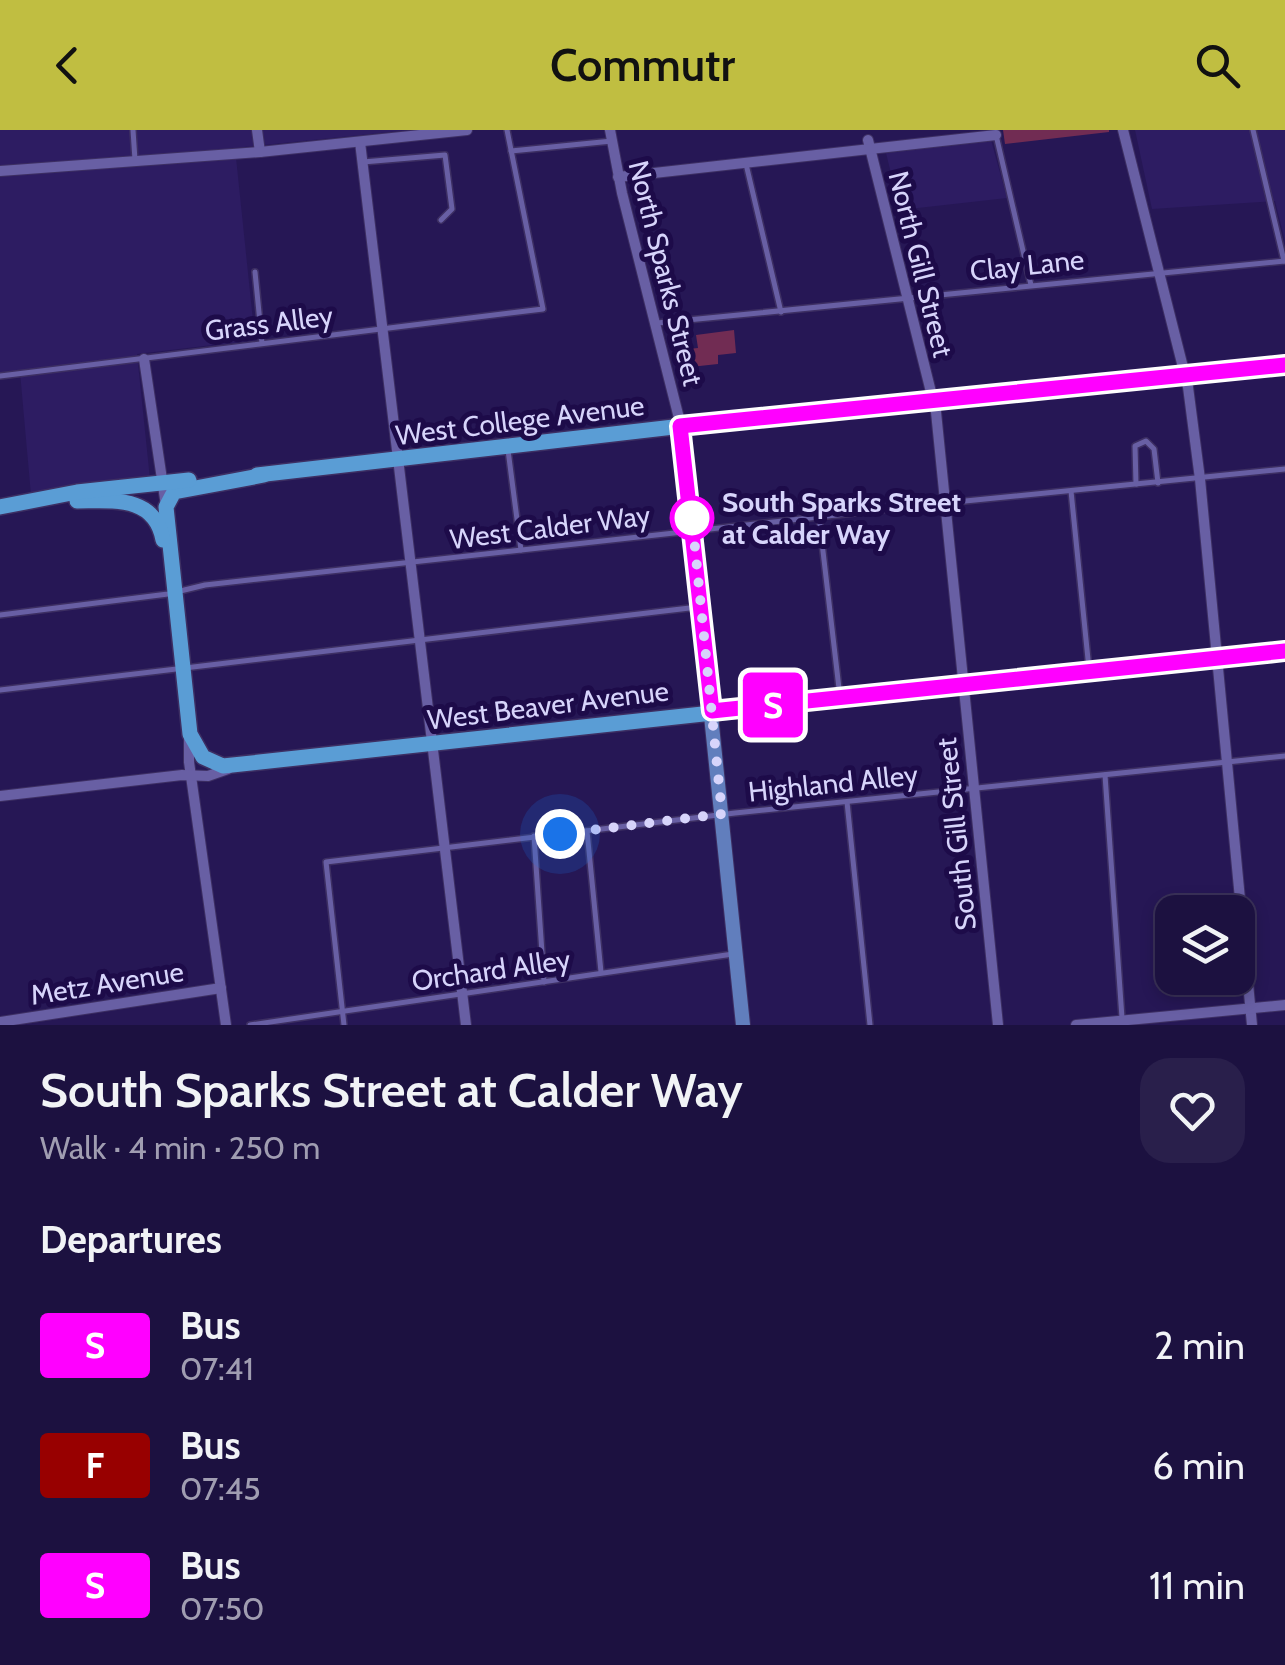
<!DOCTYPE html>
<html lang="en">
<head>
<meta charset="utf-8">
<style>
  :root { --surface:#1c1140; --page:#291f4b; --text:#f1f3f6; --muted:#a09db1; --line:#3a3159; --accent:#c0be41 }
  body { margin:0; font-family:Cabin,sans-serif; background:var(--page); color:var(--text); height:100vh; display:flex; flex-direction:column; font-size:38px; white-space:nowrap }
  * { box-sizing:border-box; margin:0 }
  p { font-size:32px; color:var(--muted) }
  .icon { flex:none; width:55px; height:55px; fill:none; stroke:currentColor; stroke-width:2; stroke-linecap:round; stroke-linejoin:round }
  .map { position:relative; height:895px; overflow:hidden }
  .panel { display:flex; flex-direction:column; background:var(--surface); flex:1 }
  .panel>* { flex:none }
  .badge { padding:0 20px; border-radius:8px; font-size:35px; line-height:65px }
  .fabs { position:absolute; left:1155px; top:765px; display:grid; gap:20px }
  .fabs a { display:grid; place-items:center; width:100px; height:100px; border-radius:20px; background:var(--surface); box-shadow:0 5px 15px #0003,0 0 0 2px var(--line); font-size:50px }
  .you { position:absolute; width:50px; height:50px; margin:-25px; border:8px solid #fff; border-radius:50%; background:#1a73e8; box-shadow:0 0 0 15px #1a73e833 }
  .map>.badge { position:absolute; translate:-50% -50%; box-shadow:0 0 0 5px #fff }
  h2 { padding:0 40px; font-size:38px; line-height:90px }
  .round { display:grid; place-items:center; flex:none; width:105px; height:105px; border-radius:30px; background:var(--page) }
  .head { display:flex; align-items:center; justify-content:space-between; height:170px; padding:0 40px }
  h1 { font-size:48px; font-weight:600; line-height:75px }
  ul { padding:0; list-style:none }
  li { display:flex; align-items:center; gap:30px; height:120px; padding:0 40px }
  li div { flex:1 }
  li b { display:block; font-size:38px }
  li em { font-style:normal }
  li .badge { min-width:110px; font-weight:700; text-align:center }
  header { display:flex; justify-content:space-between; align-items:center; height:130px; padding:0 40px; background:var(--accent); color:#111; font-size:45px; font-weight:600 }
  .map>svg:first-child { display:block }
  .built { fill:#2d1c62 }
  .green { fill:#712c53 }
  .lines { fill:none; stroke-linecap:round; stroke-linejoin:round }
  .lane-casing { stroke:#3d2f63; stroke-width:8 }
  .street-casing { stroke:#3d2f63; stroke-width:12 }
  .secondary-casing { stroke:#3d2f63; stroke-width:16 }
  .primary-casing { stroke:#3d2f63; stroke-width:18 }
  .lane { stroke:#685fa4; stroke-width:5 }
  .street { stroke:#685fa4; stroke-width:10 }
  .secondary { stroke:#617ebd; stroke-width:14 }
  .primary { stroke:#5a9dd5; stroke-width:15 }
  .line-casing { stroke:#fff; stroke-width:22 }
  .line { stroke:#f0f; stroke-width:15 }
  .walk { stroke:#d7d4fb; stroke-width:10; stroke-dasharray:0 18 }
  .stop-dot { fill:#fff; stroke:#f0f; stroke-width:5 }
  .labels { text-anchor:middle; stroke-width:10; stroke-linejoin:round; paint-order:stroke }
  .street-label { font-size:28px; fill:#d7d4fb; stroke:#1d0b49 }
  .stop-label { font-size:28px; font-weight:bold; fill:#d7d4fb; stroke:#1d0b49; text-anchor:start }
</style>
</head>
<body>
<header><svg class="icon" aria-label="back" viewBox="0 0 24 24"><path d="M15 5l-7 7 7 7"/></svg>Commutr<svg class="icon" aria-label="search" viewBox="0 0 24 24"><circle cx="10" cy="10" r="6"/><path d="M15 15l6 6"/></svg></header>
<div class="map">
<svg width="1285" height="895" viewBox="0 0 1285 895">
  <rect width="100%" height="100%" fill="#261755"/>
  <g class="built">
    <polygon points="0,0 410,0 235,18 255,210 137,224 150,349 31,365 20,242 0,243"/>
    <polygon points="1135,0 1285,0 1285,111 1275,71 1152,79"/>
    <polygon points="991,10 1007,68 900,80 886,23"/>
  </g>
  <g class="green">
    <polygon points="1003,0 1109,0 1109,2 1005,14"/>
    <polygon points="734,200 736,223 718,225 718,234 681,238 679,220 698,218 696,205"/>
  </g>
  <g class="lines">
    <g class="lane-casing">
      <g id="lane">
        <polyline points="133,0 135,30"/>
        <polyline points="1253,0 1284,131"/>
        <polyline points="996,5 1031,155"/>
        <polyline points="511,21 612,11"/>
        <polyline points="363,32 445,25 452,79 441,90"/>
        <polyline points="746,34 781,182"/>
        <polyline points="255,142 262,213"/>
        <polyline points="657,193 1285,131"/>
        <polyline points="0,246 543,179 507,0"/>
        <polyline points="508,320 521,420"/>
        <polyline points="1136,354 1135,316 1146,311 1154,319 1158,353"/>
        <polyline points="1071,361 1089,539"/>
        <polyline points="819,387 840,567"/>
        <polyline points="0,485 168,464 205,455 945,373 1285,339"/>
        <polyline points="0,560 698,477"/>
        <polyline points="1105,645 1122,888"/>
        <polyline points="847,672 870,895"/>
        <polyline points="587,701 601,842"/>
        <polyline points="534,706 544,852"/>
        <polyline points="250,895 733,824"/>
        <polyline points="344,895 326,732 735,683 1285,626"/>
      </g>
    </g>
    <g class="street-casing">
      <g id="street">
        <polyline points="257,0 260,22"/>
        <polyline points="610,0 622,63 681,296"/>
        <polyline points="1123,0 1188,257 1200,349 1252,895"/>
        <polyline points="868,10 936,282 998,895"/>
        <polyline points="360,12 466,895"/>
        <polyline points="0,41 260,22 467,0"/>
        <polyline points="618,47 996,5"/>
        <polyline points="144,229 166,376"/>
        <polyline points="189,607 189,632 226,895"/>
        <polyline points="0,666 182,645 208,646 228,639"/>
        <polyline points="0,892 221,858"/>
        <polyline points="1076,895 1285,875"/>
      </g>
    </g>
    <g class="secondary-casing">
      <polyline id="secondary" points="681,296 743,895"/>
    </g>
    <g class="primary-casing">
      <g id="primary">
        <polyline points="257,345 691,295 1285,235"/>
        <polyline points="264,345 174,362 166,377 190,604 203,627 223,636 1285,521"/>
        <path d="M77,371C112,371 155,365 163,410"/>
        <polyline points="0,377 77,362 189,350"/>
      </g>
    </g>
    <use href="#lane" class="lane"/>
    <use href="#street" class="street"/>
    <use href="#secondary" class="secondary"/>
    <use href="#primary" class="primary"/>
  </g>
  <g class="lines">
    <g class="line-casing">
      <polyline id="line" points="1285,235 680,296 712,581 1285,521"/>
    </g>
    <use href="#line" class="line"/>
    <polyline class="walk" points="560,704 722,684 692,388"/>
  </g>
  <circle class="stop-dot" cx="692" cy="388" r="20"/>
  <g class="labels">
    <g class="street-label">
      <text transform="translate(921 134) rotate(76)" y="10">North Gill Street</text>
      <text transform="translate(1027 135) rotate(-6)" y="10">Clay Lane</text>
      <text transform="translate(666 143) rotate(76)" y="10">North Sparks Street</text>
      <text transform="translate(269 193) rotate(-7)" y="10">Grass Alley</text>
      <text transform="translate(520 290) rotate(-7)" y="10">West College Avenue</text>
      <text transform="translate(550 397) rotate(-7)" y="10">West Calder Way</text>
      <text transform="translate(548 575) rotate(-7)" y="10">West Beaver Avenue</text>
      <text transform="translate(833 653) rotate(-6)" y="10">Highland Alley</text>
      <text transform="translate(956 704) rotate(-96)" y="10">South Gill Street</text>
      <text transform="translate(491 840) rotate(-8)" y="10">Orchard Alley</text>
      <text transform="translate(107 853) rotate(-9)" y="10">Metz Avenue</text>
    </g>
    <g class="stop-label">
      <text x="722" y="382">South Sparks Street<tspan x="722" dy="32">at Calder Way</tspan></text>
    </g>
  </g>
</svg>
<div class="fabs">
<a><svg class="icon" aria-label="layers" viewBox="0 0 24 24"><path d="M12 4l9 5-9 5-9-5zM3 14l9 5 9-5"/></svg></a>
</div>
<div class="you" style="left:560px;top:704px"></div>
<b class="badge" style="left:773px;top:575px;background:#f0f;color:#fff">S</b>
</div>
<section class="panel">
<div class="head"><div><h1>South Sparks Street at Calder Way</h1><p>Walk · 4 min · 250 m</p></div><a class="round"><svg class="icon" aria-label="heart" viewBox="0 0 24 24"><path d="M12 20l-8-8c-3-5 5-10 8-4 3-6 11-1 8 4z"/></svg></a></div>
<h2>Departures</h2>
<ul>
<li><span class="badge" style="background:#f0f;color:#fff">S</span><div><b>Bus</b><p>07:41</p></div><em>2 min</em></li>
<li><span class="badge" style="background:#980000;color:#fff">F</span><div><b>Bus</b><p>07:45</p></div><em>6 min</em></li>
<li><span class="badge" style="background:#f0f;color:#fff">S</span><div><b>Bus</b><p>07:50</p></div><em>11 min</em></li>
</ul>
</section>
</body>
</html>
